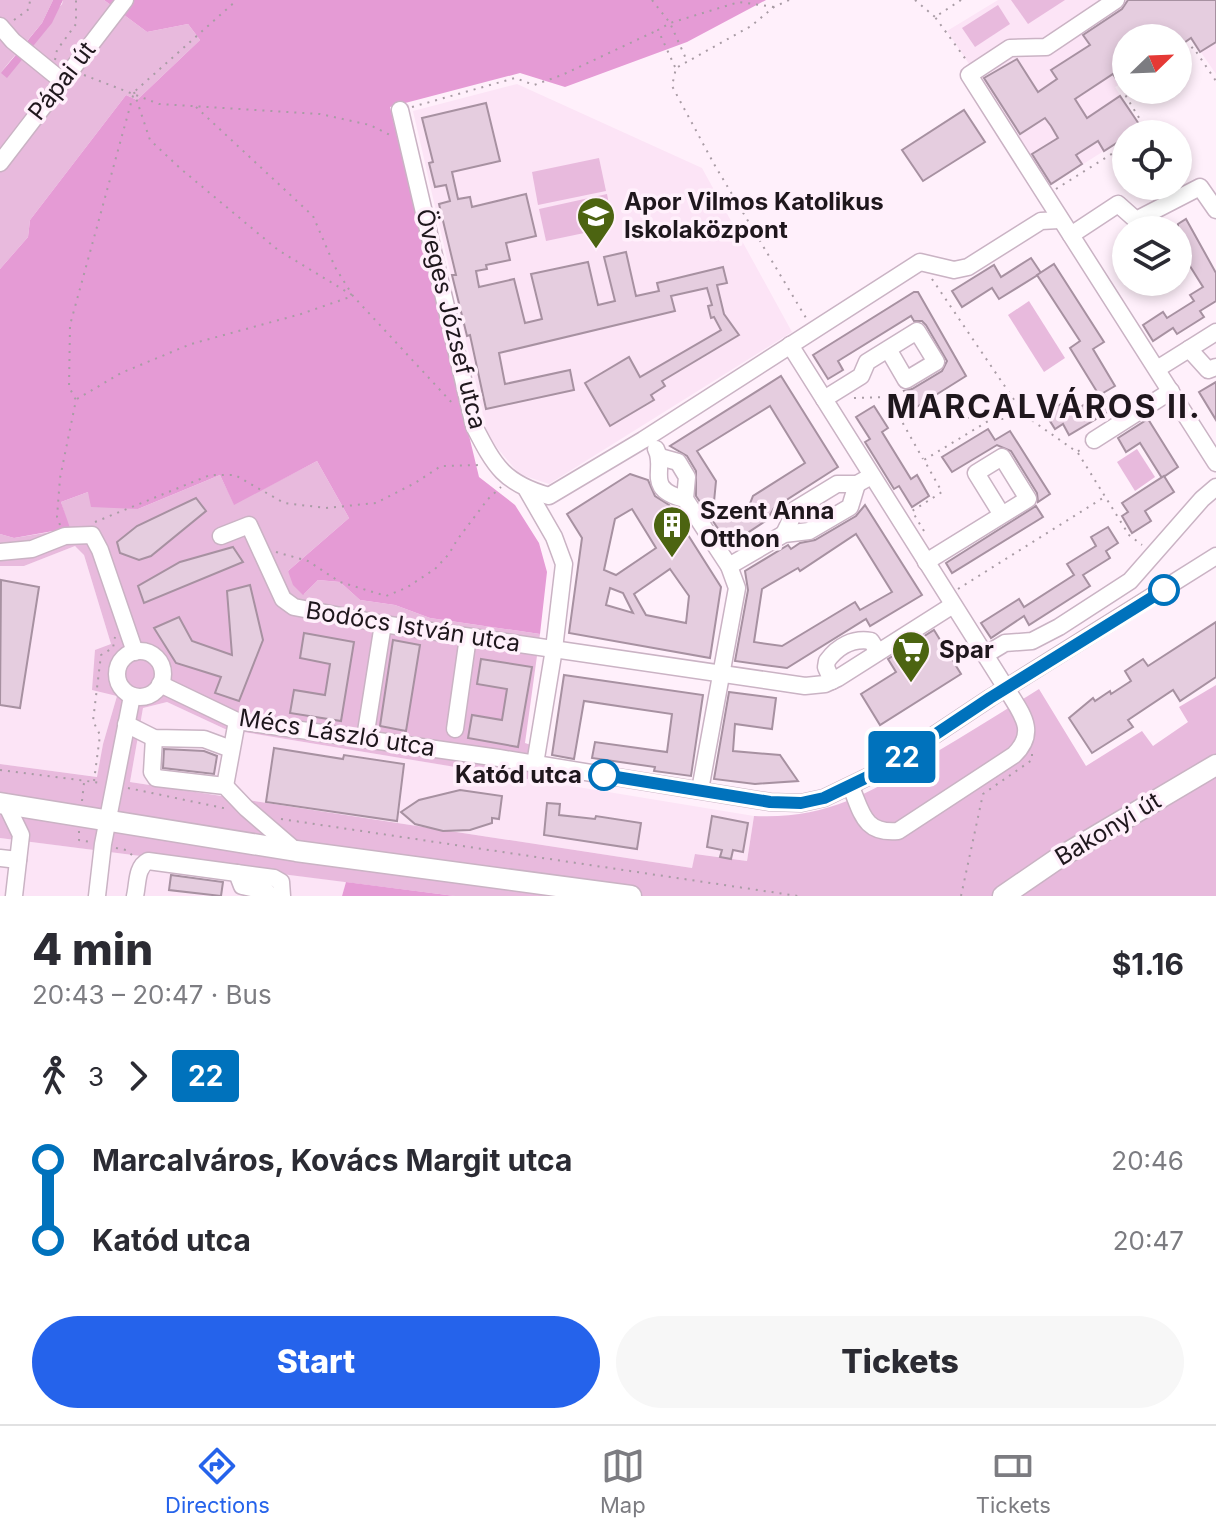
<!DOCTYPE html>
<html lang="en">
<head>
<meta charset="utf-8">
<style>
  :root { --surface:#fff; --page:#f7f7f7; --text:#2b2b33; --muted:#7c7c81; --line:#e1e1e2; --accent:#2563eb }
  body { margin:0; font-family:Inter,sans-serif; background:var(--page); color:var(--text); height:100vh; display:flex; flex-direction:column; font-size:30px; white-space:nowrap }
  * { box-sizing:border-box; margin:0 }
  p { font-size:26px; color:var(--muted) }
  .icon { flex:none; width:44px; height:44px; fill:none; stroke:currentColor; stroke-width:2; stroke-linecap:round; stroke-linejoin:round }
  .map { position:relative; height:896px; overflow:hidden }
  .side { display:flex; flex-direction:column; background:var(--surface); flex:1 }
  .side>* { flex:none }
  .badge { padding:0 16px; border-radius:6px; font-size:28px; line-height:52px }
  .needle { width:52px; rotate:67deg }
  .tools { position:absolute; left:1112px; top:24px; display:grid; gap:16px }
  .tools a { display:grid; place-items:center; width:80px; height:80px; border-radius:50%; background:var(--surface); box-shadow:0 4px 12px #0003; font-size:40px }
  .map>.badge { position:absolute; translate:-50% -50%; box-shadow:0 0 0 4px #fff }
  .legs { display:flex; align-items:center; gap:12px; height:88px; padding:0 32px; font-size:26px }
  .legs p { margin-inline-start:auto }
  .summary { display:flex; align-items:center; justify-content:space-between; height:136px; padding:0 32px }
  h1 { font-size:44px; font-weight:800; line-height:60px }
  .action { display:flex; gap:16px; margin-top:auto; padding:16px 32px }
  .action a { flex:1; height:92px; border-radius:48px; background:var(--accent); color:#fff; font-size:32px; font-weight:800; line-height:92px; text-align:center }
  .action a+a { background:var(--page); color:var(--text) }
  ul { padding:0 32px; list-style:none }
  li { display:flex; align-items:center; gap:28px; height:80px; font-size:30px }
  li i { display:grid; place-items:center; width:12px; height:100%; margin:0 10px; background:currentColor }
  li i::after { content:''; width:20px; height:20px; margin:-10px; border:6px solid; border-radius:50%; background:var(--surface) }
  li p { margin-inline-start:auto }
  li:first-child i { background:linear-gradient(#0000 50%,currentColor 0) }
  li:last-child i { background:linear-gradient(currentColor 50%,#0000 0) }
  .menu { display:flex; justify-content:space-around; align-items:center; height:112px; border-top:2px solid var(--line); background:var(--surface); font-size:22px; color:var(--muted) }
  .menu a { display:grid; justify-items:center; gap:4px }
  .menu .on { color:var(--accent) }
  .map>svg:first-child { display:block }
  .built { fill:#fce4f6 }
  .green { fill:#e8badd }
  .forest { fill:#e59bd5 }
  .water { fill:#e299d2 }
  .building { fill:#e5cddf; stroke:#a791a1; stroke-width:2; fill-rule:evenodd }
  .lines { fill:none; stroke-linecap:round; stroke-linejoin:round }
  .minor-casing { stroke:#cab3c4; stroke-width:19 }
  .major-casing { stroke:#cab3c4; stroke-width:23 }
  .path { stroke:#a99ca5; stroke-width:2; stroke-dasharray:2 6; stroke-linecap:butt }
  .minor { stroke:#fff; stroke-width:16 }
  .major { stroke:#fff; stroke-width:20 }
  .line-1-casing { stroke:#fff; stroke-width:18 }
  .line-1 { stroke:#0072bc; stroke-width:12 }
  .stop-1-dot { fill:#fff; stroke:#0072bc; stroke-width:4 }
  .labels { text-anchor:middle; stroke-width:7; stroke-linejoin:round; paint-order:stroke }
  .street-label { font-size:24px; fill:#1f171d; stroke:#fff0fb }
  .poi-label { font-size:24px; font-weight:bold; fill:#1f171d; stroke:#fff0fb; text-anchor:start }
  .stop-label { font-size:24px; font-weight:bold; fill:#1f171d; stroke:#fff0fb; text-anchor:end }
  .district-label { font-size:32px; font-weight:bold; letter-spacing:2px; fill:#1f171d; stroke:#fff0fb }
</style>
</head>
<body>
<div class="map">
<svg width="1216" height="896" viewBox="0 0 1216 896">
  <rect width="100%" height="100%" fill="#fff0fb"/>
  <g class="built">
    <polygon points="998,0 1216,0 1216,74 1191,38 1178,47 1178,38 1126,38 1126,81 1115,87 1141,127 1126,134 1126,137 1050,185 947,31"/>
    <polygon points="517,84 702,168 792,332 549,484 519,474 488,437 413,111"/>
    <polygon points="75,546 84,555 111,644 117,696 103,744 98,777 0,764 0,566 24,566"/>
    <polygon points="167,702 225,729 754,816 747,861 696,854 692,868 130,782 143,708"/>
    <polygon points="0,838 346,882 342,896 0,896"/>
  </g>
  <g class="green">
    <polygon points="0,0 53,0 42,23 1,72 62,4 63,0 104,0 147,32 188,24 200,40 137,100 126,95 30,220 28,237 0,269"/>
    <polygon points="1011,0 1065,0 1028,24"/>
    <polygon points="998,5 1010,24 975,47 962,28"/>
    <polygon points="599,158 606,191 538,205 532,172"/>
    <polygon points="607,194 613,227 546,241 539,209"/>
    <polygon points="1029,301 1065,358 1044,372 1008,315"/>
    <polygon points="1137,449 1155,477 1135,491 1117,462"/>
    <path d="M317,461L349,518L288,571L304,594L318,580L340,582L360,600L395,605L430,618L540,634L525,743L534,746L528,779L225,729L167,702L143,708L130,782L692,868L695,854L747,861L754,816C829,820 877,789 938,751C972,731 1005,710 1039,689L1086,766L1142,731L1153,746L1188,722L1179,707L1216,685V896H455L0,838V764L97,777L103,744L117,696L92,690L95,650L111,644L84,555L75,546L24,566H0V534L14,538L69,529L61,502L88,492L138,509L220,475L234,504Z"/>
  </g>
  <g class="forest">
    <polygon points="104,0 766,0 687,42 565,87 520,73 390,107 479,477 515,505 539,543 547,572 540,634 430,618 395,605 360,600 340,582 318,580 303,595 293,585 288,571 349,518 317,461 234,505 220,475 138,509 91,507 88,492 61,502 70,528 14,538 0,534 0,269 28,237 30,220 126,95 137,100 200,40 188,24 147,32"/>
    <polygon points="346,882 455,896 342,896"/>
  </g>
  <polygon class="water" points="53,0 63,0 52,23 7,78 1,73 42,23"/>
  <g class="building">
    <polygon points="1128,0 1216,0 1216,42 1200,52 1191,38 1178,47 1178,38 1126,38 1126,81 1120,85 1113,74 1075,99 1087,118 1120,96 1141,127 1126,134 1126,137 1104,151 1098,141 1076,155 1082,164 1051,184 1032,154 1058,138 1051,126 1045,118 1020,134 984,78 1017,59 1038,92 1057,79 1051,70 1090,45 1083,35 1122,9"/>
    <polygon points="486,103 500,161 452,172 458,199 470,197 472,207 526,194 536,236 506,243 510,260 486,265 487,269 476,271 479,287 514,279 525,323 542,319 531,274 588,262 598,305 615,301 604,257 626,252 636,296 659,291 657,283 723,267 727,283 717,285 724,314 739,335 662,381 665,386 651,395 654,400 610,426 585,383 629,357 640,377 721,330 714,317 711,318 708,306 712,305 707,288 671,296 675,311 499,353 505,384 570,370 574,390 486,409 470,335 467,336 452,275 456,275 439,204 450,201 446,185 435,187 429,163 433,162 422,118"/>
    <polygon points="964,110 985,142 923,181 902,150"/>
    <polygon points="1186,219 1216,273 1216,301 1200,311 1204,317 1177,334 1173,328 1153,341 1143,325 1163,312 1167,318 1194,301 1190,295 1203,287 1178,247 1178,224"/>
    <polygon points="1031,258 1041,273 999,299 992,288 962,307 952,291 994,265 1001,277"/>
    <polygon points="1054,264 1104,342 1093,349 1115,386 1103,393 1113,409 1069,435 1063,424 1055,429 1045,413 1066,401 1072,412 1103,393 1099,395 1070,348 1080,341 1037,275"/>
    <polygon points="914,292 918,292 966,376 915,408 904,391 912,389 942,371 947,361 926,325 922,321 914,321 911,316 838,361 843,370 828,379 813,355"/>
    <path d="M781,376L838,467L774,508L767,520L729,545L696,496V471L687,456L670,446ZM770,406L805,463L753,496L749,506L726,521L714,502L716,481L697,451Z"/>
    <polygon points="1216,382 1216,420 1199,392"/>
    <polygon points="874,406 888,428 882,432 911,479 917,475 929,496 912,507 899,486 894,489 865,442 870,439 856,417"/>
    <polygon points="1148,419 1178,467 1162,478 1140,443 1126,452 1118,438"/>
    <polygon points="988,429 995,440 1010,431 1050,494 1038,502 1037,493 1011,451 997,445 952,472 942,457"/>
    <path d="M630,474L648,480L655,496L669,505L721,587L710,658L569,633L582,538L567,514ZM632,509L656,548L616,575L604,570L615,519ZM670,569L689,596L686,623L646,615L634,594ZM610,588L623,593L633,613L606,605Z"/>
    <polygon points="1164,476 1174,492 1145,511 1151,521 1132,533 1122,516 1128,512 1122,503"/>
    <polygon points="196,498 206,511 151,556 139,560 120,553 117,542 137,526"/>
    <path d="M865,505L922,595L870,626L866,619L787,668L735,661L748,590L745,571L788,545L791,549L800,543L815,540L856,516ZM856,534L892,592L860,610L855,602L782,646L754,642L762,589L798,568L800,571Z"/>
    <polygon points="1036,506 1043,517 952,573 946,563"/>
    <polygon points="1108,527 1118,543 1106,551 1110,558 1083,575 1090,586 1029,625 1024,616 991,638 981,623 1019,599 1024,607 1074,575 1067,564 1096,546 1091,537"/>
    <polygon points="233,547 243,562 144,603 138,586 180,562"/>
    <polygon points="1,580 39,587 20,708 0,705"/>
    <polygon points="250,585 263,640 239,701 215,693 221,677 176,663 154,628 179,617 192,641 232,655 227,591"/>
    <polygon points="1216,622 1216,677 1180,701 1173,690 1128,720 1133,727 1092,753 1069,718 1093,698 1095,701 1110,691 1111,694 1131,681 1125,671 1143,659 1148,666"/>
    <polygon points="934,630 961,674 880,725 861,694 896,672 888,659"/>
    <polygon points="304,633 354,642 341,721 290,713 294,690 325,695 330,664 300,658"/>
    <polygon points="393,640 420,645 406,731 380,726"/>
    <polygon points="481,659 532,667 518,747 468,738 472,715 502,720 507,689 477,684"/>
    <polygon points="564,675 703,695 691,776 654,771 655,767 592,758 595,742 667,752 672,714 631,708 584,701 574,759 552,755"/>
    <polygon points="729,692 776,698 772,729 735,724 733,751 780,755 798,781 755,784 714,779"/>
    <polygon points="274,748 343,759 344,755 404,764 397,821 266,802"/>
    <polygon points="164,749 204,751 217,756 214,774 163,768"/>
    <polygon points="460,790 502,796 499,819 492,818 492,823 470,830 443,831 415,824 401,812 419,800"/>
    <polygon points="547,803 560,804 559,815 595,819 596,816 641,823 637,849 544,835"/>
    <polygon points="712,816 748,823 743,852 733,850 731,859 720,857 722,850 707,847"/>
    <polygon points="171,875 223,882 221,896 169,890"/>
  </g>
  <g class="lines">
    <g class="minor-casing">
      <g id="minor">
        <polyline points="1116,0 1046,47 1010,48 969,75 1216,463"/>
        <polyline points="0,26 13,41 61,80"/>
        <path d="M400,110L474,426C495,467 504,483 549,496L643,440L920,262L954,270L968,267L1041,221L1059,220"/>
        <polyline points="0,163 125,0"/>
        <polyline points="1071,235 1118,204 1136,220 1200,187 1216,210"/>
        <path d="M790,345L1006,688C1020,712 1039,731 1014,755L898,831C864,834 862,813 851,787"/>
        <polyline points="1189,349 1216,332"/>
        <polyline points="1157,369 1189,349 1208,370 1216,367"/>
        <polyline points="824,399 861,376 867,362 917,331 936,362 906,380 888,349"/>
        <polyline points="1094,440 1171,391"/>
        <path d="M656,449C667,469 643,489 685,499"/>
        <polyline points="660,457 678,462 687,477 685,499 729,566 737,588 700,790"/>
        <polyline points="527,490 554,537 564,564 554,649 535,764"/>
        <polyline points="784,534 796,509 837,484 857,484 866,479"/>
        <polyline points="221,536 249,525 283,599 294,607 383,624 805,686 825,684 838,678 953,605"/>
        <polyline points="0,552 32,549 65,536 92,535 100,550 135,652"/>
        <polyline points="926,562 1028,499 1002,457 976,473 1002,515"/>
        <polyline points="729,566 784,534 809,531 850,507 857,484"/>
        <circle cx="140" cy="674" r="23"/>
        <polyline points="985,655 1005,643 1032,641 1059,627 1130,581 1202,499 1216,487"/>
        <path d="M832,681L826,667L827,661C838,646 853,638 871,641L878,652"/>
        <polyline points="160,684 237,721 499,758 770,802 801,803 824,798 882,770 990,698 1216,556"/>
        <polyline points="126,724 154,738 204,739 231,749"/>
        <polyline points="455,729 468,637"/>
        <polyline points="154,738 152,772 156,778 225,786 246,808 296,851"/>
        <polyline points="365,738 383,624"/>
        <polyline points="225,786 237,721"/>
        <polyline points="6,804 21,835 14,896"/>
        <polyline points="0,858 18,860"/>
        <polyline points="237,873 242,886 266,891 270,896"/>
        <polyline points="97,896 103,844 132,696"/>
        <path d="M135,896C138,884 136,867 148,861L274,878L281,882L282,896"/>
      </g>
    </g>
    <g class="major-casing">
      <g id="major">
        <polyline points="0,803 296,851 631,896"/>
        <polyline points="1003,896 1057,859 1216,765"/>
      </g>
    </g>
    <g class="path">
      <polyline points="652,0 670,23 687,61"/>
      <polyline points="789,0 774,7 751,26 676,68 672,86 714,164 806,318"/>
      <polyline points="915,0 935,17"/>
      <polyline points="961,0 935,17 967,61"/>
      <polyline points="14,20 29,9 30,0"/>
      <polyline points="1178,57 1193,47 1216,81"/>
      <polyline points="55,60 57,50 76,24 76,0"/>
      <polyline points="675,67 658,30 670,23 739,2 774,7"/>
      <polyline points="84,75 159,104 320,114 370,125 392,136"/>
      <polyline points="1128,90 1124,93 1147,131 1142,134"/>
      <polyline points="134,92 150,140 181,169 278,250 352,295"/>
      <polyline points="196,107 313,216 335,267 353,296 454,405"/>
      <polyline points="412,107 515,78 534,85 562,75 658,30"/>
      <polyline points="1056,189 1126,145"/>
      <polyline points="932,279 1025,416"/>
      <polyline points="854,398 888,397 923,459"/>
      <polyline points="77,399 121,373 191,344 301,314 350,297"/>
      <polyline points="895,410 988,420"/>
      <polyline points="1078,453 1129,535 1142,545"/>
      <polyline points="95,522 210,475 235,475 284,503 326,508 376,503 415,483 441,466 481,465"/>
      <polyline points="60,525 57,517 60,478 76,400 69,387 70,325 134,92 237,0"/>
      <polyline points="924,531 912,511 942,492 924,460 990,420 1027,417 1077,452 1083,448"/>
      <polyline points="276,552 308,561 340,582 386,596 406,588 435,569 449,554 457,540 488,499 501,487"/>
      <polyline points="958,589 1106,496"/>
      <polyline points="0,770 102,783"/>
      <polyline points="94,781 100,735 93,721 101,655 113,648 115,637"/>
      <polyline points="128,788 228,809"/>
      <polyline points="82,801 84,783"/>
      <polyline points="281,819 798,896"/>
      <polyline points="79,831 79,840 91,842"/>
      <polyline points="116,848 126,850 132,855"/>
      <polyline points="961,896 983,794 1032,760 1032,754"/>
    </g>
    <use href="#minor" class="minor"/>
    <use href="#major" class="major"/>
  </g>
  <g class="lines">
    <g class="line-1-casing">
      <polyline id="line-1" points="604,775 770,802 801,803 824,798 882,770 990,698 1164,590"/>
    </g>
    <use href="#line-1" class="line-1"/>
  </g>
  <defs>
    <g id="school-pin" transform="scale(2)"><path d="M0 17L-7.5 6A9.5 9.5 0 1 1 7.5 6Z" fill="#4c6411" stroke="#fff0fb"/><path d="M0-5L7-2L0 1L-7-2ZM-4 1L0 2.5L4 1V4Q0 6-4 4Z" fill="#fff"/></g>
    <g id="building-pin" transform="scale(2)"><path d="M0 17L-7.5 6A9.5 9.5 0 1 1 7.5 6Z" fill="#4c6411" stroke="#fff0fb"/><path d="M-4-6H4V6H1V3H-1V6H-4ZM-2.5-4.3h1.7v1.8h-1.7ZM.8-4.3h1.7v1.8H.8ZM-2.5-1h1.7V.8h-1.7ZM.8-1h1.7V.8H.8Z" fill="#fff"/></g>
    <g id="supermarket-pin" transform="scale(2)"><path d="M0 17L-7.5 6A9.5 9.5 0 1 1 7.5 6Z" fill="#4c6411" stroke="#fff0fb"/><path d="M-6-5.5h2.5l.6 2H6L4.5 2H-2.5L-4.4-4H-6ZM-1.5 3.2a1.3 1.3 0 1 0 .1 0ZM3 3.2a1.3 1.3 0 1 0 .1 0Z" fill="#fff"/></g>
  </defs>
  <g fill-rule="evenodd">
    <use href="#school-pin" x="596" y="216"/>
    <use href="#building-pin" x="672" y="525"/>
    <use href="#supermarket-pin" x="911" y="650"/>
  </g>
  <g class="stop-1-dot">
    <circle cx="1164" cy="590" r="14"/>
    <circle cx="604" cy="775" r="14"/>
  </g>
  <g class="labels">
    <g class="street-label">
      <text transform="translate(62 81) rotate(-52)" y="8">Pápai út</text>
      <text transform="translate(451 319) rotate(76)" y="8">Öveges József utca</text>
      <text transform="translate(413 627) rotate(9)" y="8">Bodócs István utca</text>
      <text transform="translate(337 733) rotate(9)" y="8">Mécs László utca</text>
      <text transform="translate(1108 829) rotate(-31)" y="8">Bakonyi út</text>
    </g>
    <g class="poi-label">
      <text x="624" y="210">Apor Vilmos Katolikus<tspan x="624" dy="28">Iskolaközpont</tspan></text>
      <text x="700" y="519">Szent Anna<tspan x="700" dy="28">Otthon</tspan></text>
      <text x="939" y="658">Spar</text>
    </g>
    <g class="stop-label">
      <text x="582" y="783">Katód utca</text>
    </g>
    <g class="district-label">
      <text x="1044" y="418">MARCALVÁROS II.</text>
    </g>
  </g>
</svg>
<div class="tools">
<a><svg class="needle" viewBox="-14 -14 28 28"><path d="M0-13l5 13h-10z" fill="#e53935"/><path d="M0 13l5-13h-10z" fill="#7c7c81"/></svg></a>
<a><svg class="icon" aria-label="locate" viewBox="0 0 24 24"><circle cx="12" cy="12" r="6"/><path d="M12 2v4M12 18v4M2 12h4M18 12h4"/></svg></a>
<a><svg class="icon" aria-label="layers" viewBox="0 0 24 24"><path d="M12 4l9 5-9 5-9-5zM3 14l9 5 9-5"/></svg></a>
</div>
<b class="badge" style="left:902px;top:757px;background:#0072bc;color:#fff">22</b>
</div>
<section class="side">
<div class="summary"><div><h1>4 min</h1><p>20:43 – 20:47 · Bus</p></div><b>$1.16</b></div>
<div class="legs"><svg class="icon" aria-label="walk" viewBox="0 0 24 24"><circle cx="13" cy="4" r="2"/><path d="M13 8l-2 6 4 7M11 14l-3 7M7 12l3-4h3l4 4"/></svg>3<svg class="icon" aria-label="forward" viewBox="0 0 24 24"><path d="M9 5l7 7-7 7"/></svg><b class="badge" style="background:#0072bc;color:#fff">22</b></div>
<ul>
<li><i style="color:#0072bc"></i><b>Marcalváros, Kovács Margit utca</b><p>20:46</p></li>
<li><i style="color:#0072bc"></i><b>Katód utca</b><p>20:47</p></li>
</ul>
<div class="action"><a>Start</a><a>Tickets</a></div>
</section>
<nav class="menu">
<a class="on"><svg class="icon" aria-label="directions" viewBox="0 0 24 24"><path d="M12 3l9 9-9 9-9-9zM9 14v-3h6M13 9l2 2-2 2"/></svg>Directions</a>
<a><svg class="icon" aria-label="map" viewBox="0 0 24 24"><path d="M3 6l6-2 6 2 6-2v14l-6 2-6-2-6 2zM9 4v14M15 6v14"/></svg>Map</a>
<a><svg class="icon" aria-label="tickets" viewBox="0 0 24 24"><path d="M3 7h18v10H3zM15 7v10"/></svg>Tickets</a>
</nav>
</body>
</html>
